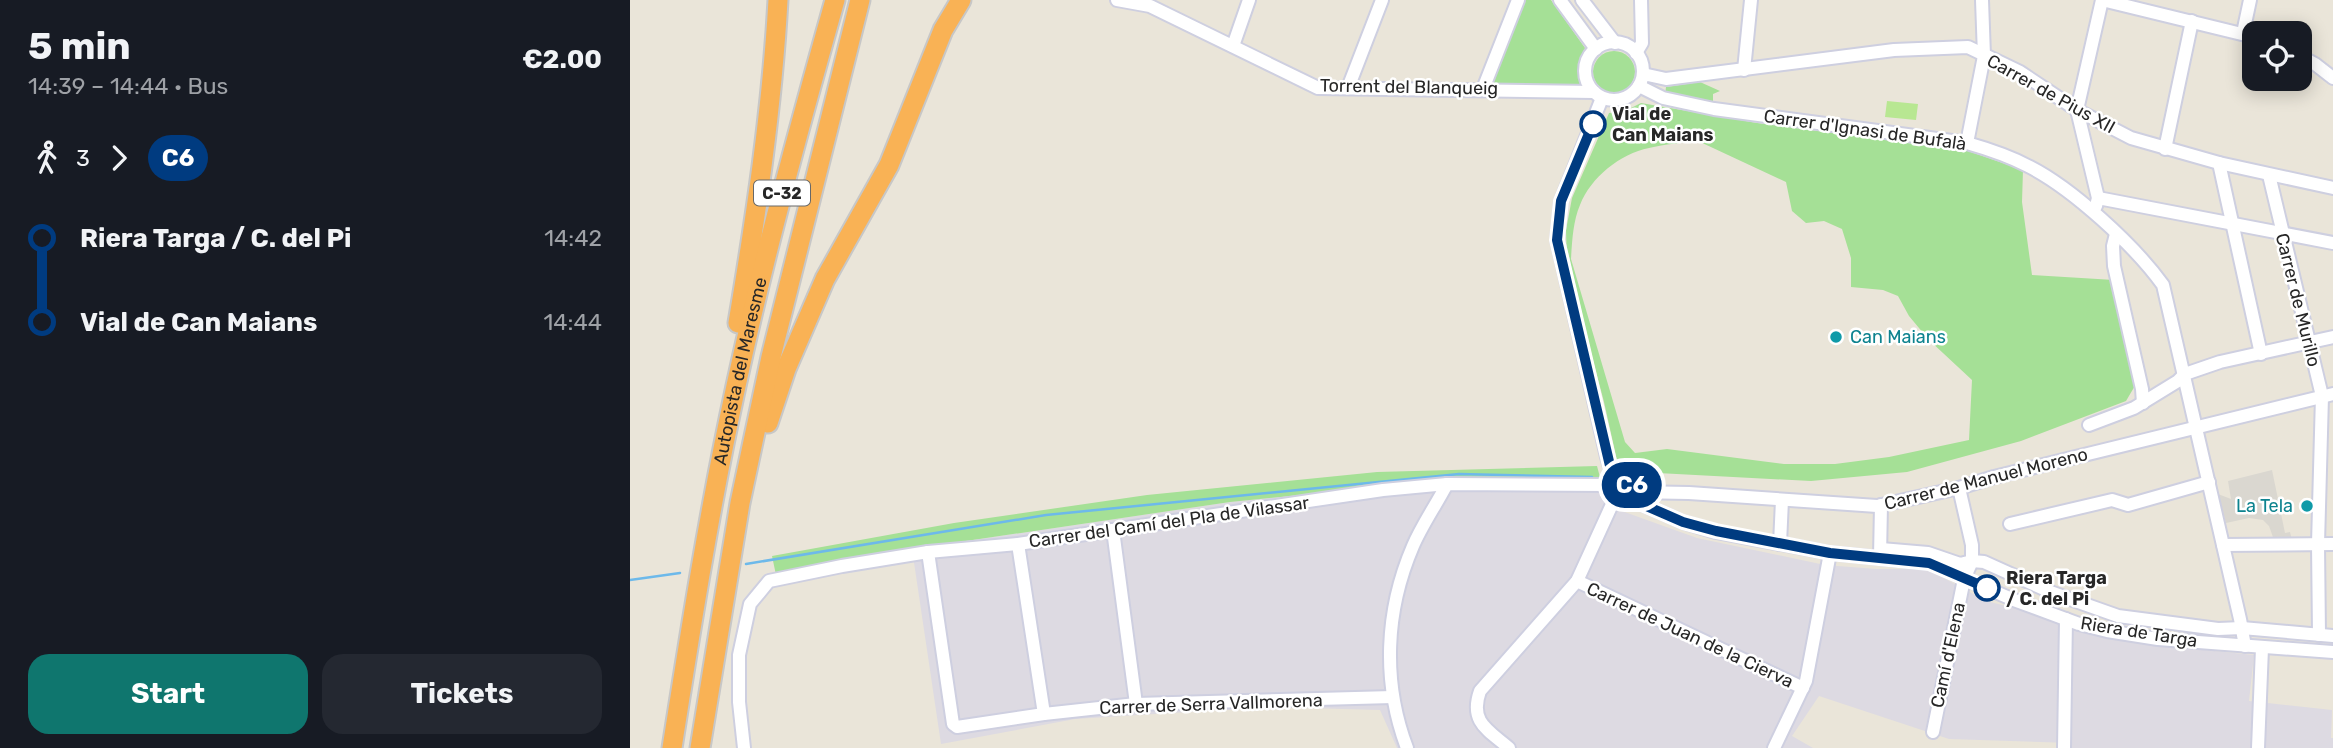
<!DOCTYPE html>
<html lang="en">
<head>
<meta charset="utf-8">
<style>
  :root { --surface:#171b24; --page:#242831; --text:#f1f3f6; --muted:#9ea1a6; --accent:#0f766e }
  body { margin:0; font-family:Rubik,sans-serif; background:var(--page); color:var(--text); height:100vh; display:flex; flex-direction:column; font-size:26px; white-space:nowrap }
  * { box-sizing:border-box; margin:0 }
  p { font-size:23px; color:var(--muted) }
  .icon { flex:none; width:38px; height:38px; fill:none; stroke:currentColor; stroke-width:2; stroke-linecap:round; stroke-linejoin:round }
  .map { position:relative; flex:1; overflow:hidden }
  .details { display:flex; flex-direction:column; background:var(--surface); width:630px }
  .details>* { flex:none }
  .badge { padding:0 14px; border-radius:23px; font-size:24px; line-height:46px }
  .fabs { position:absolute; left:1612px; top:21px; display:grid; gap:14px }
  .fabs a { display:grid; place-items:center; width:70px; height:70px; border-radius:14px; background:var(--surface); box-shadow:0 4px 18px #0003; font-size:35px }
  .map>.badge { position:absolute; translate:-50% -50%; box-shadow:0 0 0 4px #fff }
  .legs { display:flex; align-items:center; gap:10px; height:77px; padding:0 28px; font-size:23px }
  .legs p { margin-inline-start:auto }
  .overview { display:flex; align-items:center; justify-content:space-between; height:119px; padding:0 28px }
  h1 { font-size:38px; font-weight:700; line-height:52px }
  .cta { display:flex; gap:14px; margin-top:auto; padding:14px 28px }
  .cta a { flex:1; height:80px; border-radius:21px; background:var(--accent); color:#fff; font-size:28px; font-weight:700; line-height:80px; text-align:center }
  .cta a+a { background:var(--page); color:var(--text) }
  ul { padding:0 28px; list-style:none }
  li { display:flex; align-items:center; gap:24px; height:84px; font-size:26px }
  li i { display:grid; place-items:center; width:10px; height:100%; margin:0 9px; background:currentColor }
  li i::after { content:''; width:18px; height:18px; margin:-9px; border:5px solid; border-radius:50%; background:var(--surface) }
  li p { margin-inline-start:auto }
  li:first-child i { background:linear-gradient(#0000 50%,currentColor 0) }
  li:last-child i { background:linear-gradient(currentColor 50%,#0000 0) }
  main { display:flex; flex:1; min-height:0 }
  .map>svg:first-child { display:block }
  .industrial { fill:#dddae2 }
  .green { fill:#a5e096; fill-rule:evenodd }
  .pitch { fill:#b8e792 }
  .plaza { fill:#dad7d0 }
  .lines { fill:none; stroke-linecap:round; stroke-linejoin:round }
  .stream { stroke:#6db9ea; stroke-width:2.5 }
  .minor-casing { stroke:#cecfe0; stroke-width:16 }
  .highway-casing { stroke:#c7c7c7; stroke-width:23 }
  .minor { stroke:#fff; stroke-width:12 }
  .highway { stroke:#f9b255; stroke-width:19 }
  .line-1-casing { stroke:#fff; stroke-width:16 }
  .line-1 { stroke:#003b80; stroke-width:10 }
  .stop-1-dot { fill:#fff; stroke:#003b80; stroke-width:3.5 }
  .culture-dot { fill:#0f9aa8; stroke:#fff; stroke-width:2.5 }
  .labels { text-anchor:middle; stroke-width:5; stroke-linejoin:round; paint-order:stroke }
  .shield { fill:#fff; stroke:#686868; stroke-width:2 }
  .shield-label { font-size:16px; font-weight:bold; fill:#272727 }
  .street-label { font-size:18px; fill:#272727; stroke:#fff }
  .stop-label { font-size:18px; font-weight:bold; fill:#272727; stroke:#fff; text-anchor:start }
  .culture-label { font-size:18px; fill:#0d838f; stroke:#fff; text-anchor:start }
</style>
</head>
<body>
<main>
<section class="details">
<div class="overview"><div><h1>5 min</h1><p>14:39 – 14:44 · Bus</p></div><b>€2.00</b></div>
<div class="legs"><svg class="icon" aria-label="walk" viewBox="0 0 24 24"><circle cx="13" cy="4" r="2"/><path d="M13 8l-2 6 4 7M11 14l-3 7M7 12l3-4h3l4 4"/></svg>3<svg class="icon" aria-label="forward" viewBox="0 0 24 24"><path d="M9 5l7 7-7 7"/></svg><b class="badge" style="background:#003b80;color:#fff">C6</b></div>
<ul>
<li><i style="color:#003b80"></i><b>Riera Targa / C. del Pi</b><p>14:42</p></li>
<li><i style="color:#003b80"></i><b>Vial de Can Maians</b><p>14:44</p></li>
</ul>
<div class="cta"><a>Start</a><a>Tickets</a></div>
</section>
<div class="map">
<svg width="1703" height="748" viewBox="0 0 1703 748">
  <rect width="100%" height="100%" fill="#eae5d9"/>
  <polygon class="industrial" points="806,481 971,481 989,510 1067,538 1195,565 1246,569 1297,569 1356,601 1544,647 1624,655 1619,701 1702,710 1701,738 1703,738 1703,748 1441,748 1441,743 1319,739 1189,696 1162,736 1183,748 767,748 750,710 637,707 445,719 311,744 282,549 600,502"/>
  <g class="green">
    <path d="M893,0H921L955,48C950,62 946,72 953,86L859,84Z"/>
    <circle cx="984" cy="72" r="21"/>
    <polygon points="1070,82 1090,91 1083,94 1083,104 1035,95 1036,87"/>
    <path d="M1011,103L1127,123L1338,151L1393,170L1392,202L1402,275L1484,280L1506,384L1496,401L1391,441L1277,472L1181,481L1009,472L988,465L974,402L937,262L936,230L942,198L979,113L995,111ZM1068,141L1156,182L1162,211L1176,223L1194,221L1212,229L1221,258V287L1253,290L1268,296L1279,316L1299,340L1342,380L1339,440L1259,457L1205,464H1154L1037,449L1005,453L995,442L941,259C942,242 943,221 950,205C961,177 990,154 1019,148C1035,144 1052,143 1068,141Z"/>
    <polygon points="967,466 971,481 820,480 600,502 282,549 146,575 142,556 324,523 517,495 747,472"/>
  </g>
  <polygon class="pitch" points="1257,101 1288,104 1286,120 1255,117"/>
  <polygon class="plaza" points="1642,470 1655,533 1660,532 1662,540 1644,540 1639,526 1633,520 1619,518 1596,523 1588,494 1601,499 1598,481"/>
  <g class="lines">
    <g class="stream">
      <polyline points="116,564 416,515 829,474 962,477"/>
      <polyline points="0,580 50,573"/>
    </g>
    <g class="minor-casing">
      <g id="minor">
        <polyline points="487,0 520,6 688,88 964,92"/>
        <polyline points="930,0 966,49"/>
        <polyline points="952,0 985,43"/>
        <polyline points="1472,0 1624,37"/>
        <polyline points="1613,33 1620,0"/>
        <circle cx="984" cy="71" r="29"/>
        <polyline points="603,46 619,0"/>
        <polyline points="1006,53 1012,43 1011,0"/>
        <polyline points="1670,56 1685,64 1703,78"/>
        <polyline points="1114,70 1121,0"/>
        <polyline points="1013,74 1036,79 1264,50 1338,47 1390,72 1447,110 1501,138 1589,163 1703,188"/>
        <path d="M1009,86L1033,98L1084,109L1337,143C1358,149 1379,156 1398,166C1442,188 1504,245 1533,285L1610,619L1615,646"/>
        <polyline points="718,88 752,0"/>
        <polyline points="853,89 888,0"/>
        <polyline points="972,98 931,201 927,240 977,457 981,470 986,476"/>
        <polyline points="1337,143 1354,56 1352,0"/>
        <polyline points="1535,149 1562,21"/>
        <polyline points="1589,163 1631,354"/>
        <polyline points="1639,175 1692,396 1688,544 1689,635"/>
        <polyline points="1468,198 1703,243"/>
        <polyline points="1466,206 1468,198 1447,110 1472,0"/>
        <polyline points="1486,234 1483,246 1484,266 1512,389 1513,403"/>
        <polyline points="1459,425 1504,408 1548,381 1555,374 1590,362 1703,337"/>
        <circle cx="990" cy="489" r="13"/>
        <polyline points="1002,492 1059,493 1247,506 1329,488 1364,477 1703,394"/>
        <polyline points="998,498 1053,522 1086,532 1200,553 1299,563 1384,600 1449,624 1477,631 1528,639 1703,652"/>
        <polyline points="1380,524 1482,500 1498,505 1579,482"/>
        <polyline points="483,530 506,704"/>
        <polyline points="388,544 414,714"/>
        <polyline points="1150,544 1152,500"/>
        <polyline points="1593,545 1703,544"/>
        <polyline points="1251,549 1298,553 1330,564 1342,561 1354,562 1423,593 1488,616 1588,629 1612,628 1703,636"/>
        <polyline points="298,552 323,724 327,727 414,714 506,704 763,697"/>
        <polyline points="1250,557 1251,505"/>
        <polyline points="947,581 1173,688"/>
        <polyline points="1303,732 1334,579 1342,561 1342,545 1329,488"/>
        <polyline points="114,748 109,702 109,655 120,604 139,581 212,566 298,552 388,544 753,490 817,484 978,485"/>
        <path d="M777,748C752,682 755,611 783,546C792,525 806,505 817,484"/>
        <path d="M879,748C858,730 839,722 850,691L947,581L984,500"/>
        <polyline points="1144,748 1176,681 1200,553"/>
        <polyline points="1434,748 1436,619"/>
        <polyline points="1628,748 1632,648"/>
      </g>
    </g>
    <g class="highway-casing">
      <g id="highway">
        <path d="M108,323C126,216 142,109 148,0"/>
        <polyline points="138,423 156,369 195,279 259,165 313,30 331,0"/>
        <path id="s1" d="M42,748C61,627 80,506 106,386C134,256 169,128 205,0"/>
        <polyline points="70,748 110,503 141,357 230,0"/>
      </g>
    </g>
    <use href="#minor" class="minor"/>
    <use href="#highway" class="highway"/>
  </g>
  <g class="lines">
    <g class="line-1-casing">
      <path id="line-1" d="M963,124L931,201L927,240L981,470L986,476L999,479C1004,486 1004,492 998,498L1053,522L1086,531L1200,553L1299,563L1357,588"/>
    </g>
    <use href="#line-1" class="line-1"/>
  </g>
  <g class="stop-1-dot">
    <circle cx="963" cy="124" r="12"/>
    <circle cx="1357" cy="588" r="12"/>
  </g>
  <g class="culture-dot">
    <circle cx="1206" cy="337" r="7"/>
    <circle cx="1677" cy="506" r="7"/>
  </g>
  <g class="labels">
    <rect class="shield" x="124" y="180.5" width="56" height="25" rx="5"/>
    <g class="shield-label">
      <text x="152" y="199">C-32</text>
    </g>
    <g class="street-label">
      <text transform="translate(779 87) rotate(1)" y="6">Torrent del Blanqueig</text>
      <text transform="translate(1421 94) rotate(29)" y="6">Carrer de Pius XII</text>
      <text transform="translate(1235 130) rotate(8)" y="6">Carrer d'Ignasi de Bufalà</text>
      <text transform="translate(1668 300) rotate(76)" y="6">Carrer de Murillo</text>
      <text dy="6" stroke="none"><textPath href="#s1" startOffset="383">Autopista del Maresme</textPath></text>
      <text transform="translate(1356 479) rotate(-14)" y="6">Carrer de Manuel Moreno</text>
      <text transform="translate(539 522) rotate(-8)" y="6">Carrer del Camí del Pla de Vilassar</text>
      <text transform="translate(1509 632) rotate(9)" y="6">Riera de Targa</text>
      <text transform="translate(1060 635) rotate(25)" y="6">Carrer de Juan de la Cierva</text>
      <text transform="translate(1318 655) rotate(-78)" y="6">Camí d'Elena</text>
      <text transform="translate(581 704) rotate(-2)" y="6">Carrer de Serra Vallmorena</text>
    </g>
    <g class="stop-label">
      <text x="982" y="120">Vial de<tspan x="982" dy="21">Can Maians</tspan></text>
      <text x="1376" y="584">Riera Targa<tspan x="1376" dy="21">/ C. del Pi</tspan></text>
    </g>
    <g class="culture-label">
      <text x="1220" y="343">Can Maians</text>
      <text x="1663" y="512" text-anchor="end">La Tela</text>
    </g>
  </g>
</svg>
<div class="fabs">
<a><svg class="icon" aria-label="locate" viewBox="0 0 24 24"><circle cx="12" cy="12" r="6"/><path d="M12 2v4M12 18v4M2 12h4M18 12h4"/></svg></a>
</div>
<b class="badge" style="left:1002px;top:485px;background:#003b80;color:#fff">C6</b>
</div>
</main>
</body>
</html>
